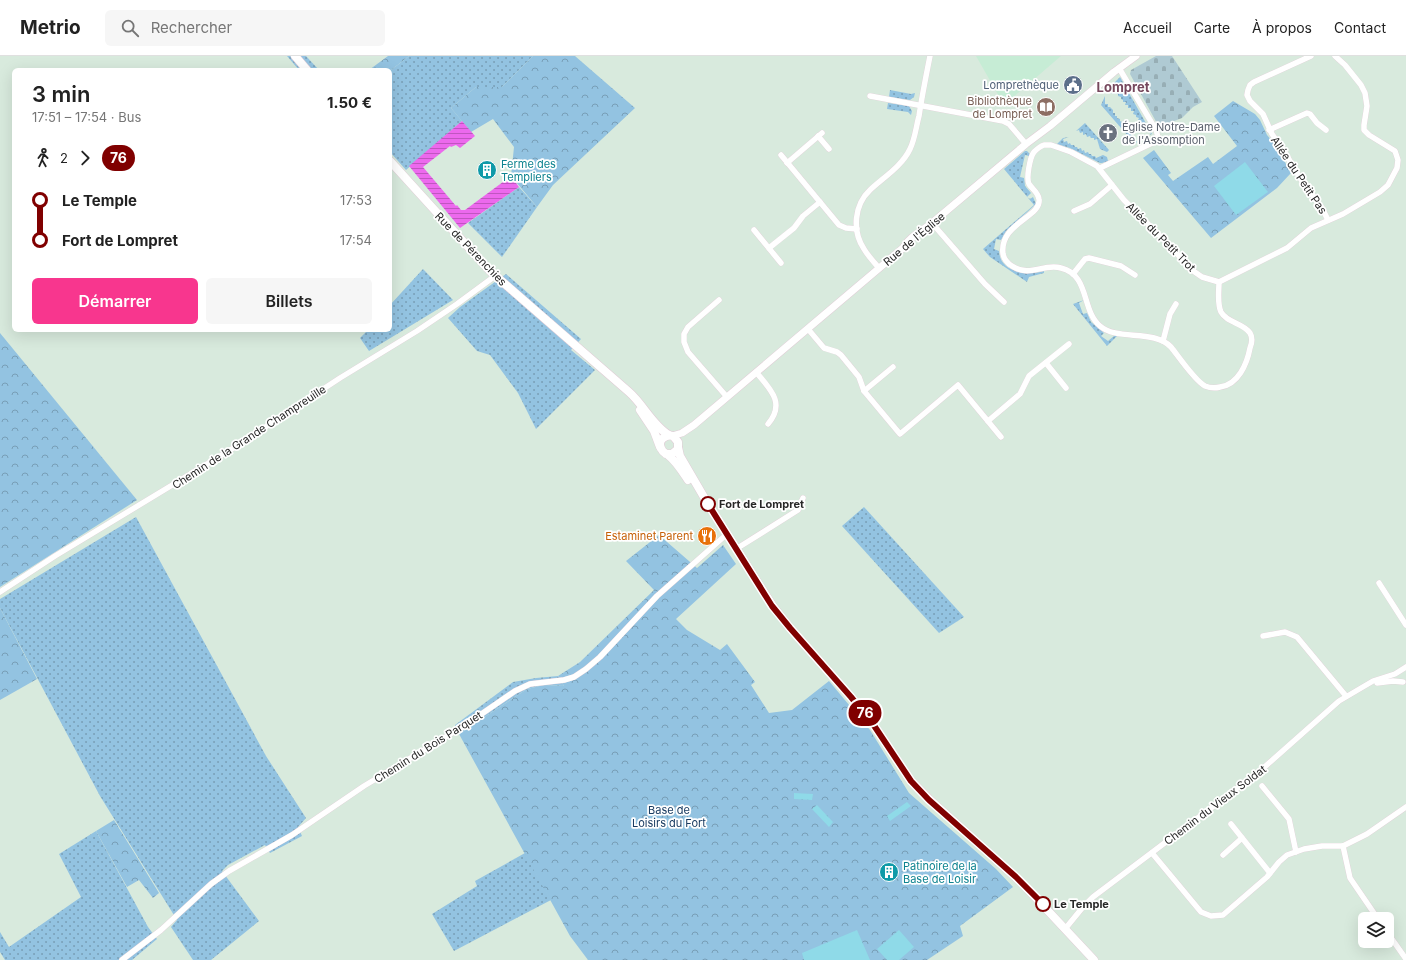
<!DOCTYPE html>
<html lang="fr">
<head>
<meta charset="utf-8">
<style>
  :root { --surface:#fff; --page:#f6f6f6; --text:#222; --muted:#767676; --line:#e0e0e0; --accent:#f8368e }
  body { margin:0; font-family:Inter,sans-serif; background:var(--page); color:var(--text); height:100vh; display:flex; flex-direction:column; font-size:15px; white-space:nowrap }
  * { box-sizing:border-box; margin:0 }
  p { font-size:13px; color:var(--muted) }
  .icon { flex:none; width:22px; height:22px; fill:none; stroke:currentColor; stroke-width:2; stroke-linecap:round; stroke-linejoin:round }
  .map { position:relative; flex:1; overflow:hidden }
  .sheet { position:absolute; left:12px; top:12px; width:380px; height:264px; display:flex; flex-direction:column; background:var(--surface); border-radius:6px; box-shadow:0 4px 16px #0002 }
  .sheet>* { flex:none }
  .badge { padding:0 8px; border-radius:13px; font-size:14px; line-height:26px }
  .buttons { position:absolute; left:1358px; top:856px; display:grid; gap:8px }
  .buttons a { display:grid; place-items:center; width:36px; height:36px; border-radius:6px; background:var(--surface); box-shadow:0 4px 16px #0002; font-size:20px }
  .map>.badge { position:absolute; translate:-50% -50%; box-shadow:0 0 0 2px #fff }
  .legs { display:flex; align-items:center; gap:6px; height:44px; padding:0 20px; font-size:13px }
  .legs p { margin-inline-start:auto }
  .overview { display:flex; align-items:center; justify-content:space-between; height:68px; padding:0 20px }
  h1 { font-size:22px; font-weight:600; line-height:30px }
  .primary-button { display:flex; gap:8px; margin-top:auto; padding:8px 20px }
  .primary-button a { flex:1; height:46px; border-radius:6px; background:var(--accent); color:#fff; font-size:16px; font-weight:600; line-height:46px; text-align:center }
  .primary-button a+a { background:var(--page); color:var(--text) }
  ul { padding:0 20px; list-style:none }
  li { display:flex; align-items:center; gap:14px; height:40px; font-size:15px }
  li i { display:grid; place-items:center; width:6px; height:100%; margin:0 5px; background:currentColor }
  li i::after { content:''; width:10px; height:10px; margin:-5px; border:3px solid; border-radius:50%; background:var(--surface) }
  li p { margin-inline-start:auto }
  li:first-child i { background:linear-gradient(#0000 50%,currentColor 0) }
  li:last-child i { background:linear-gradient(currentColor 50%,#0000 0) }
  header { display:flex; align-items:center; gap:24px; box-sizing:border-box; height:56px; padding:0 20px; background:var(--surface); border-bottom:1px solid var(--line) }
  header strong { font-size:19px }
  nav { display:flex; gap:22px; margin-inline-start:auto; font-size:14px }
  .search { width:280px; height:36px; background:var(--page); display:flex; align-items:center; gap:10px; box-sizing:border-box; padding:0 14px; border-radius:6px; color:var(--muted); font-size:15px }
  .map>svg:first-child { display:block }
  .education { fill:#c6ecd5 }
  .grass { fill:url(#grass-dots) }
  .forest { fill:url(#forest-crowns) }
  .cemetery { fill:url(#cemetery-stones) }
  .pitch { fill:#8fdae8 }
  .water { fill:url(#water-rules) }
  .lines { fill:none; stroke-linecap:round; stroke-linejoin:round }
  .minor-casing { stroke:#e0cdd6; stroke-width:6 }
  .tertiary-casing { stroke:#e0cdd6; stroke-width:8 }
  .secondary-casing { stroke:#e0cdd6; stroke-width:9 }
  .minor { stroke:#fff; stroke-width:5.5 }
  .tertiary { stroke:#fff; stroke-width:7 }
  .secondary { stroke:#fff; stroke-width:8 }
  .line-1-casing { stroke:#fff; stroke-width:9 }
  .line-1 { stroke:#800000; stroke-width:6 }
  .stop-1-dot { fill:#fff; stroke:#800000; stroke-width:2 }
  .labels { text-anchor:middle; stroke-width:3.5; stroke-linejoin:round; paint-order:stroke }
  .service-label { font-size:11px; fill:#4e5e75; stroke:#fff; text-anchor:end }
  .education-label { font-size:11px; fill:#785e54; stroke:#fff; text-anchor:end }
  .worship-label { font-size:11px; fill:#5b616d; stroke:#fff; text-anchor:start }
  .culture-label { font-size:11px; fill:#0d838f; stroke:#fff; text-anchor:start }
  .street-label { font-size:11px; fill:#272727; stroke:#fff }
  .stop-label { font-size:11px; font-weight:bold; fill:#272727; stroke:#fff; text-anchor:start }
  .food-label { font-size:11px; fill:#c56008; stroke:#fff; text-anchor:end }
  .park-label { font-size:11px; fill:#193b61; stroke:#fff }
  .quarter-label { font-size:13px; font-weight:bold; fill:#76485d; stroke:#fff }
</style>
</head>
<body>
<header>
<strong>Metrio</strong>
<div class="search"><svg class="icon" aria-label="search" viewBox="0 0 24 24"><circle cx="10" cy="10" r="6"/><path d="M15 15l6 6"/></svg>Rechercher</div>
<nav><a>Accueil</a><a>Carte</a><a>À propos</a><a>Contact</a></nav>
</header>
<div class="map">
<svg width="1406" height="904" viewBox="0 0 1406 904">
  <defs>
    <pattern id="grass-dots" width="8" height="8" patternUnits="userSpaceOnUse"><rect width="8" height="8" fill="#93c3e1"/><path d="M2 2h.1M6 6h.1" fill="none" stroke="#789eb6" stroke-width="1.8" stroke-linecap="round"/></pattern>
    <pattern id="forest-crowns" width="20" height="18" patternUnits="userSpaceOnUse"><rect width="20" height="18" fill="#93c3e1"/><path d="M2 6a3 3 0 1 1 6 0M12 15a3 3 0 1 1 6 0" fill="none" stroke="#789eb6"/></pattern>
    <pattern id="cemetery-stones" width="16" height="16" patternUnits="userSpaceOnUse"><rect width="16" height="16" fill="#afcad3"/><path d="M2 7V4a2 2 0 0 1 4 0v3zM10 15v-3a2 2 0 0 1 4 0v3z" fill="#97aeb5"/></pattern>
    <pattern id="water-rules" width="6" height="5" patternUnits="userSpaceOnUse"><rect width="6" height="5" fill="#ec69ed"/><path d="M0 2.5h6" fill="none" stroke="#bf56c0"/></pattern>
  </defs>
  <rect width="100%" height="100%" fill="#d8eadd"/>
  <polygon class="education" points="976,0 1061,0 1004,49"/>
  <g class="grass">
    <polygon points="287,0 306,0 319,14 299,14"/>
    <polygon points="409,0 533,0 502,31 476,31 451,52 462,65 406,114 390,96 390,15"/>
    <polygon points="1120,21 1152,78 1150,79 1151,77 1148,76 1148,73 1146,73 1146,70 1143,70 1144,67 1141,67 1141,65 1138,64 1139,62 1136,61 1136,59 1133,58 1134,55 1131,55 1131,52 1128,52 1128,49 1125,49 1126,46 1123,46 1123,44 1121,43 1121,41 1118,40 1118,38 1110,37 1113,28"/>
    <polygon points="890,34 911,38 915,37 914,41 910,44 889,41"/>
    <polygon points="1105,40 1105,48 1108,48 1108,51 1110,51 1113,54 1113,57 1115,57 1115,60 1117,60 1117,62 1120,63 1120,65 1122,66 1122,68 1125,69 1125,71 1127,72 1127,74 1130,74 1129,76 1137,86 1135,88 1101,49"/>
    <polygon points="888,47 909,50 912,55 911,59 908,56 887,53"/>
    <polygon points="1085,67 1109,94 1107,96 1100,93 1097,83 1094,84 1094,82 1091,82 1090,80 1087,81 1086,78 1083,79 1083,76 1080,77 1079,74 1076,75"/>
    <polygon points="1069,81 1063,83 1064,86 1067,85 1068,88 1070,87 1071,89 1074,89 1075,91 1077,91 1078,93 1081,92 1082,95 1084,94 1085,97 1088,96 1089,98 1091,98 1092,100 1095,100 1096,102 1103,99 1107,101 1108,105 1102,107 1100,107 1070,92 1057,88 1063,82"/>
    <path d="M1025,95H1027L1030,98L1029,100L1025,99L1020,121L1024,122L1025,130L1031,137L1027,141L1030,143L1033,141L1036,148L1006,175L1001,184L996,183L994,193L999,195C1000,217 1028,220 1044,215V217L1029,221L1027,226L990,201L983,193L1034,149L1004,113Z"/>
    <polygon points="519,131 537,151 502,201 468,167"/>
    <polygon points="423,213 453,244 369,295 360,282 368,274 390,274 390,249"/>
    <polygon points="506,218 581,283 571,294 595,314 536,373 518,337 490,299 477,295 448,262 460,251"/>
    <polygon points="1084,244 1079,247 1083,258 1087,257 1091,266 1104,277 1101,280 1108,285 1114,280 1117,280 1107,290 1073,248"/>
    <polygon points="864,451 964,561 939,577 842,470"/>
    <polygon points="136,461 266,700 306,762 298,771 302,780 270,797 265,789 228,809 222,815 259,865 211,904 193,904 171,871 177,864 100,740 0,552 0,543"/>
    <polygon points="558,620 564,630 544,629 527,633 459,678 455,669 513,626 536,622"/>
    <polygon points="96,775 148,871 157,883 132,904 5,904 0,896 0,876 9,891 81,841 59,798"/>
    <polygon points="525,797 551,844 454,895 432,858 477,830 475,825"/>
  </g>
  <g class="forest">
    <polygon points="388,0 409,0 390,15 369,14"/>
    <polygon points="533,0 575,0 635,52 553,129 537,151 511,120 514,91 493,63 471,76 451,52 476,31 502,31"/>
    <polygon points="1233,45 1255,58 1260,64 1267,79 1276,90 1291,117 1277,132 1211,182 1143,102 1154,94 1171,117 1168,119 1173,125 1208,101 1213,108 1237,90 1214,60"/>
    <polygon points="0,277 137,444 0,531"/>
    <polygon points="659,479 697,512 723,489 736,508 676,563 687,574 720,594 727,588 755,626 751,629 769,657 792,654 829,625 870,674 909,737 996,813 1013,831 960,870 963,880 927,904 588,904 570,880 459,678 527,633 544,629 564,630 558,620 580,606 654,534 626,505"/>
    <polygon points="0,552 37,623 0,644"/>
    <polygon points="114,764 159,837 153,842 139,824 127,831 96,775"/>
  </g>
  <polygon class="cemetery" points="1156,0 1172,0 1202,46 1193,51 1182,62 1159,71 1130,18 1131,14"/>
  <g class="pitch">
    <polygon points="1245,106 1268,136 1236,159 1214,130"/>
    <polygon points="794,737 813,738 812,744 794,743"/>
    <polygon points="907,746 911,750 890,765 887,760"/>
    <polygon points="817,749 833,766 829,771 812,753"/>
    <polygon points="857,874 870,904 804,904 802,897"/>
    <polygon points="899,874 914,891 899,904 887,904 877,893"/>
  </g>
  <polygon class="water" points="462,65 475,80 460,92 456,89 451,91 450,90 423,111 456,150 457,149 461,154 465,154 511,120 519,131 460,172 409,110"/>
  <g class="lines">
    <g class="minor-casing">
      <g id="minor">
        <polyline points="1311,0 1254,26 1250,29 1248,34 1247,39 1250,45 1263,58 1272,78 1284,95 1300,122 1322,152 1328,164"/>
        <polyline points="870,40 1003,65 1009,68 1026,88"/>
        <polyline points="1269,74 1307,57 1310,58 1317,67 1326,74"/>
        <polyline points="818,80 829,93"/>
        <path d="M1044,89H1051L1071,96L1097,110L1124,144L1174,194L1189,212L1202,221L1219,226C1219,235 1217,248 1221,256C1227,267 1244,267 1250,277C1253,282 1252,287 1250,292C1247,308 1238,329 1220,331C1216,332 1210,332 1205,330C1195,325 1179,301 1171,291C1154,273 1117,285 1100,270C1081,254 1090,219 1061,212C1043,207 1030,222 1012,210C1007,207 1004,203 1003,198C999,167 1042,161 1039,143C1038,136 1032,133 1029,128C1026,122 1030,101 1034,96C1037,93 1041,90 1044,89Z"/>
        <polyline points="781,99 839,169 846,172 857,173"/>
        <polyline points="787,107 822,77"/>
        <path d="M1100,112L1150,88C1157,85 1159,81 1156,74L1119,12"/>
        <polyline points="1074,155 1090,148 1112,129"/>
        <polyline points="932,167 985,228 1004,246"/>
        <polyline points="754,174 781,207"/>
        <polyline points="769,192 794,172 803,160 820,146"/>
        <path d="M879,212C874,206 868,200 864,193C852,175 854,149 870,134C884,121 902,110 910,93C915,83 916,71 919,60C922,40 926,20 930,0"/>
        <polyline points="1073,218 1085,203 1089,202 1121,210 1135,219"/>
        <polyline points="1219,226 1287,192 1311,172 1343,158 1380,136 1388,129 1397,112 1398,104 1395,95 1369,79 1364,74 1364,69 1367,50 1365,37 1361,29 1345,9 1335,0"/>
        <polyline points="719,244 688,271 684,278 684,286 688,296 727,341"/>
        <polyline points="808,273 824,292 837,296 841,299 859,321 864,335 900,378 958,329 1001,381"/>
        <polyline points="1163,285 1170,258 1176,248"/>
        <polyline points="1046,307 1066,332"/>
        <path d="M756,316C770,333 786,347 768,368"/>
        <polyline points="864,335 893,311"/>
        <polyline points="988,365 1020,338 1029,320 1069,288"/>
        <polyline points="736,493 798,454 803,442"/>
        <polyline points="1379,527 1406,569"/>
        <polyline points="0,536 55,500 235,391 340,322 417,275 457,248 495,220"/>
        <polyline points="1263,580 1285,576 1297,581 1346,640"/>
        <polyline points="1377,627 1393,625 1403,626"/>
        <polyline points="1262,730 1289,763 1296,796"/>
        <polyline points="1231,768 1270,817"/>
        <polyline points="1343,790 1350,822 1378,863"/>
        <polyline points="1152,797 1201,856 1211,860 1223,859 1267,821 1279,806 1287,799 1304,793 1322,790 1343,790 1367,778 1406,751"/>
        <polyline points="1223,799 1242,782"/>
        <polyline points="1065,873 1083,851 1093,841 1260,715 1339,645 1373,625 1395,618 1406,611"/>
        <polyline points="1387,876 1406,903"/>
        <polyline points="122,904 161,874 211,828 229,815 292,779 364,730 467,668 515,635 530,628 564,624 574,621 586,613 600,601 657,540 727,478"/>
      </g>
    </g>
    <g class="tertiary-casing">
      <path id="tertiary" d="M672,380L682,377L694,369L903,192C909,181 922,175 932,167L1026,88L1050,70L1114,16L1136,0"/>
    </g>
    <g class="secondary-casing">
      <g id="secondary">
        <polyline points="295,0 307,14"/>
        <path d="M390,105L490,215L629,336C643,348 653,370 669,379"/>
        <polyline points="640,354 654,375 660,391"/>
        <polyline points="678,391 680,400 708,448 772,549 790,572 851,641 873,668 911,725 929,743 1022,827 1094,904"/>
        <path d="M666,398H672L678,393V386L673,380C666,378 657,384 661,392C662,396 665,397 668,399C676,405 682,415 688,424"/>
      </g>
    </g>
    <use href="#minor" class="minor"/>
    <use href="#tertiary" class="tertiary"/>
    <use href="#secondary" class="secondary"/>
  </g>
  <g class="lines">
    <g class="line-1-casing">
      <polyline id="line-1" points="708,448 772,550 790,572 851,641 873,668 911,725 929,744 1016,821 1043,848"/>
    </g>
    <use href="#line-1" class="line-1"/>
  </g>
  <defs>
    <g id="civic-disc" transform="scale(1)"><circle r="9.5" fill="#5c6f8a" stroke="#fff"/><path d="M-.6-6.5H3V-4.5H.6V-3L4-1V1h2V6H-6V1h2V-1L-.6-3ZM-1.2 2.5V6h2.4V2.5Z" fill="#fff"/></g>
    <g id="library-disc" transform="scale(1)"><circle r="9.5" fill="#8d6e63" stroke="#fff"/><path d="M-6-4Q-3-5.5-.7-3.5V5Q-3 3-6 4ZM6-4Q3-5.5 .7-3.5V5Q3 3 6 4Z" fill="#fff"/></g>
    <g id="church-disc" transform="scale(1)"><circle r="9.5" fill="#6b7280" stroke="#fff"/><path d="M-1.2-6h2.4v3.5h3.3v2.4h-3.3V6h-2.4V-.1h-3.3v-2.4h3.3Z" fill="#fff"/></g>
    <g id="building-disc" transform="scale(1)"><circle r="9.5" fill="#0f9aa8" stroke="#fff"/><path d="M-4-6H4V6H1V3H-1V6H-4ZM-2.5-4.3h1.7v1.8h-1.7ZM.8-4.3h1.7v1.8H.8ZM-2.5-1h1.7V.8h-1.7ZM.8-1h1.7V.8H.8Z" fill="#fff"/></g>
    <g id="restaurant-disc" transform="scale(1)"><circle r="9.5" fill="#e8710a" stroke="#fff"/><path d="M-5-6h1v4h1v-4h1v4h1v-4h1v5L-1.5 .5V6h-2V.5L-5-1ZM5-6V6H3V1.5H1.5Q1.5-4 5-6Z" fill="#fff"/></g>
  </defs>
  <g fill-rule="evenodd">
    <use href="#civic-disc" x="1073" y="29"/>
    <use href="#library-disc" x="1046" y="51"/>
    <use href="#church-disc" x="1108" y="77"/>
    <use href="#building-disc" x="487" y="114"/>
    <use href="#restaurant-disc" x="707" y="480"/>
    <use href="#building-disc" x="889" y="816"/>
  </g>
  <g class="stop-1-dot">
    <circle cx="708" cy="448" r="7"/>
    <circle cx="1043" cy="848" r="7"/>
  </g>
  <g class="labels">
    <g class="service-label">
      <text x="1059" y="33">Lomprethèque</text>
    </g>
    <g class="education-label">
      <text x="1032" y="49">Bibliothèque<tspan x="1032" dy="13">de Lompret</tspan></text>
    </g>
    <g class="worship-label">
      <text x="1122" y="75">Église Notre-Dame<tspan x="1122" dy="13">de l'Assomption</tspan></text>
    </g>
    <g class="culture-label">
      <text x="501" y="112">Ferme des<tspan x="501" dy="13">Templiers</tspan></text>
      <text x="903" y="814">Patinoire de la<tspan x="903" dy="13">Base de Loisir</tspan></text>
    </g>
    <g class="street-label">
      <text transform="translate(1299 119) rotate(56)" y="4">Allée du Petit Pas</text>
      <text transform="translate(1161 181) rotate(45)" y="4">Allée du Petit Trot</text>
      <text transform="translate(914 183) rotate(-40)" y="4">Rue de l'Église</text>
      <text transform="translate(471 193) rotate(46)" y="4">Rue de Pérenchies</text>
      <text transform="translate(249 381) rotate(-33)" y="4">Chemin de la Grande Champreuille</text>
      <text transform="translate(428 691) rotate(-32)" y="4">Chemin du Bois Parquet</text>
      <text transform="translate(1215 749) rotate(-37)" y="4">Chemin du Vieux Soldat</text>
    </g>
    <g class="stop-label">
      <text x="719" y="452">Fort de Lompret</text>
      <text x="1054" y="852">Le Temple</text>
    </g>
    <g class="food-label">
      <text x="693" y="484">Estaminet Parent</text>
    </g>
    <g class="park-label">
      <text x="669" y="758">Base de<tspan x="669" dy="13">Loisirs du Fort</tspan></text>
    </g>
    <g class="quarter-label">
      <text x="1123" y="36">Lompret</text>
    </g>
  </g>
</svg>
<div class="buttons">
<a><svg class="icon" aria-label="layers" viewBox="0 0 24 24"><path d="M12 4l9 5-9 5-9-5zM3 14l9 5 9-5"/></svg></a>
</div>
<b class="badge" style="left:865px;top:657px;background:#800000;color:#fff">76</b>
<section class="sheet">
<div class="overview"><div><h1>3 min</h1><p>17:51 – 17:54 · Bus</p></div><b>1.50 €</b></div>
<div class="legs"><svg class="icon" aria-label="walk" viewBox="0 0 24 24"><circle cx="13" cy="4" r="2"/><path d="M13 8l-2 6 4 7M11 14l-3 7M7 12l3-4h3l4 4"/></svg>2<svg class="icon" aria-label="forward" viewBox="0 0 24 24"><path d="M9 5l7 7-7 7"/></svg><b class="badge" style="background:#800000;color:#fff">76</b></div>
<ul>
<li><i style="color:#800000"></i><b>Le Temple</b><p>17:53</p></li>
<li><i style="color:#800000"></i><b>Fort de Lompret</b><p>17:54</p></li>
</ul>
<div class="primary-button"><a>Démarrer</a><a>Billets</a></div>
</section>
</div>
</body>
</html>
